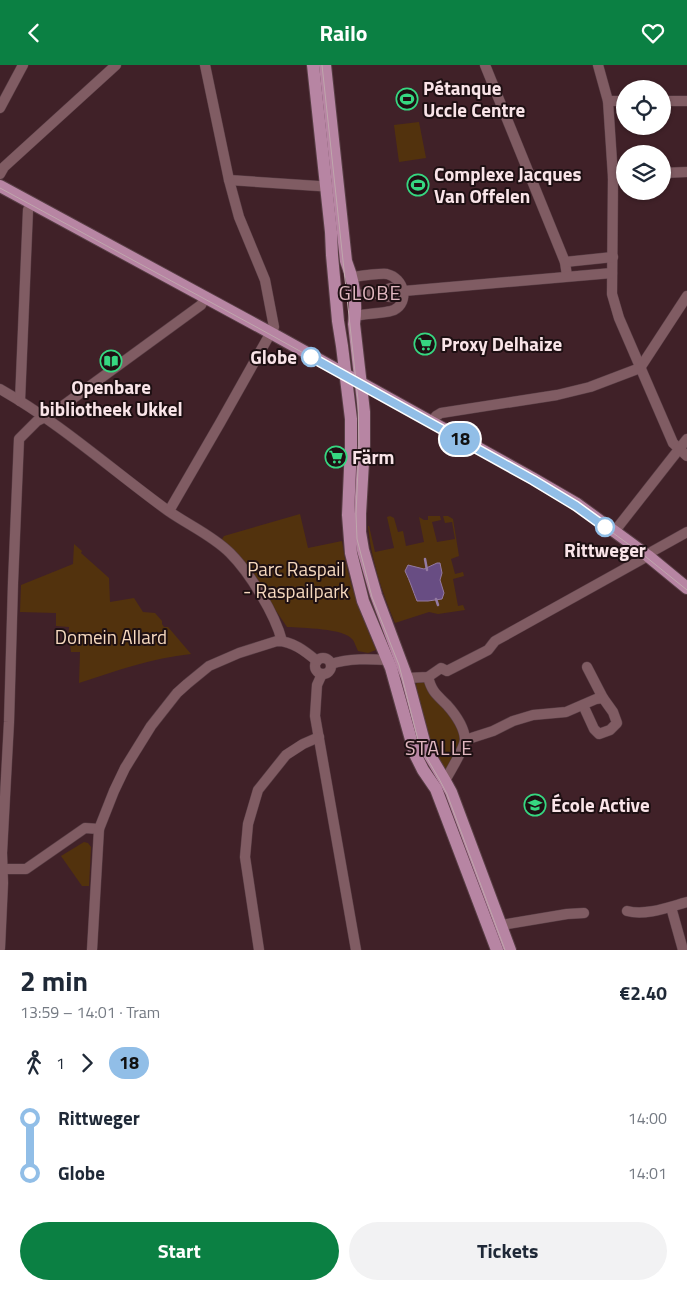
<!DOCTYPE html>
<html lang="en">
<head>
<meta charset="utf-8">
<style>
  :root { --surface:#fff; --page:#f2f2f3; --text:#1f2937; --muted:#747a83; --accent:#0b8043 }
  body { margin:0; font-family:"Titillium Web",sans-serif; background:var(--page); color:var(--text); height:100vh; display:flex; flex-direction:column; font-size:19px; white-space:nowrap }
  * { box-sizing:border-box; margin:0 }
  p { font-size:16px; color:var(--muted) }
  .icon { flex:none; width:28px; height:28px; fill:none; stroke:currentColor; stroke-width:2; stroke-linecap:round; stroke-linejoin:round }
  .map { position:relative; height:885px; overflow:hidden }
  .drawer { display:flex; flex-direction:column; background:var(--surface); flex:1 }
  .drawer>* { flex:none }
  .badge { padding:0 10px; border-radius:16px; font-size:18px; line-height:32px }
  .fabs { position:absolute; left:616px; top:15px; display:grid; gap:10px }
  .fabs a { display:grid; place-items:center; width:55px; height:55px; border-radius:50%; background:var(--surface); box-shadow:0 1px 4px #0004; font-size:25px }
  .map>.badge { position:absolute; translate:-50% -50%; box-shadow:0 0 0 2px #fff }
  .legs { display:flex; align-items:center; gap:8px; height:55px; padding:0 20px; font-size:16px }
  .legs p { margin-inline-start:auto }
  .summary { display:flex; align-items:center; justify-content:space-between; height:85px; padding:0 20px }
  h1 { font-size:28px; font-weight:700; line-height:38px }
  .primary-button { display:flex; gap:10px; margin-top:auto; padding:10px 20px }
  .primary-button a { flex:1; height:58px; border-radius:30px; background:var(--accent); color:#fff; font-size:20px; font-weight:700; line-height:58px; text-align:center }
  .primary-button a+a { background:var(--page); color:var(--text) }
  ul { padding:0 20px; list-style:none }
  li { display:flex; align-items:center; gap:18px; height:55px; font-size:19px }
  li i { display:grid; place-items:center; width:8px; height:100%; margin:0 6px; background:currentColor }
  li i::after { content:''; width:12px; height:12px; margin:-6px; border:4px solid; border-radius:50%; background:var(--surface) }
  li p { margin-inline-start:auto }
  li:first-child i { background:linear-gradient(#0000 50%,currentColor 0) }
  li:last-child i { background:linear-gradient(currentColor 50%,#0000 0) }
  header { display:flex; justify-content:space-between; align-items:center; height:65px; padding:0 20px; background:var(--accent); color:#fff; font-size:22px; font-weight:700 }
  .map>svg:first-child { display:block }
  .green { fill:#52320d }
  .water { fill:#684d83; stroke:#947aa1 }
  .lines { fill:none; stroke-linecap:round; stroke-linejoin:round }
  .stream { stroke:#947aa1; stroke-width:2.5 }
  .minor-casing { stroke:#583e45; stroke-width:11 }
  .major-casing { stroke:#583e45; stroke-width:14 }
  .minor { stroke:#805c63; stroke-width:10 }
  .major { stroke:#b785a3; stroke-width:12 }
  .tram { stroke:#bfa7ac; stroke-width:1 }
  .line-1-casing { stroke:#fff; stroke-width:11 }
  .line-1 { stroke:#91bee7; stroke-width:8 }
  .stop-1-dot { fill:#fff; stroke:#91bee7; stroke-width:2.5 }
  .labels { text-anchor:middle; stroke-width:4; stroke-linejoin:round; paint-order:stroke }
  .poi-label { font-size:19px; font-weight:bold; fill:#f9e4e8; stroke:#1e1013; text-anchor:start }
  .stop-label { font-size:19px; font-weight:bold; fill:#f9e4e8; stroke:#1e1013; text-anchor:end }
  .park-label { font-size:19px; fill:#f6d9bf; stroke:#1e1013 }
  .neighbourhood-label { font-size:20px; letter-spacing:1px; fill:#e1b8c0; stroke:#1e1013 }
</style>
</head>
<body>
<header><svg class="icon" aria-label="back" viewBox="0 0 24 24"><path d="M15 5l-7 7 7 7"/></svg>Railo<svg class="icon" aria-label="heart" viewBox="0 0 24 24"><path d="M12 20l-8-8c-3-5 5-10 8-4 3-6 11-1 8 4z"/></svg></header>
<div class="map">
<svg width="687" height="885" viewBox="0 0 687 885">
  <rect width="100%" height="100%" fill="#402128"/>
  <g class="green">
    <polygon points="419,57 426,93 399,97 394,60"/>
    <path d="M300,449L308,483L342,476C347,514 361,550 376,585L368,588L358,586C356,582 355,578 353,575C345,563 302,563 287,562L266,531L221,476L224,471Z"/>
    <path d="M390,451L394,453L398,467L403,466L406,481L424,477L419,452L424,455H428V451H440L441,455L432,457L437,477L455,474L452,457L445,458L443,451H448L453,454L459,491L451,494L455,509L463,507L464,511L453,514L458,541L463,540L465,545L438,549L429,547L395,558C382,527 371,494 368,461H369L375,487L394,483L387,452Z"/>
    <path d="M74,479L82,486L81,488L109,513L110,537L134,533L143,547L155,548L162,556V559L164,562H168L191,589C152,593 116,606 79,618L80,587H71L70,579L68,578L69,562L56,561V548L20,547L21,520L73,499Z"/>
    <path d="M417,617H426C438,633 465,661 459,682C456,691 451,700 448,708L428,683L416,620Z"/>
    <polygon points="84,777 88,778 91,782 89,821 82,821 61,791"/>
  </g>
  <path class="water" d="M437,498H440L442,508L440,515L444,528L442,534L428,536H417C413,526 410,516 405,506L408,500L424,504Z"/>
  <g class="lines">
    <g class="stream">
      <polyline points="425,494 427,505"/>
      <polyline points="436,534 438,540"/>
    </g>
    <g class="minor-casing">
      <g id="minor">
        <polyline points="485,0 565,197 567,211"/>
        <polyline points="598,0 608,36 613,112 612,229 619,253 673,378 687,391"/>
        <polyline points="608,36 625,36"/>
        <polyline points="662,36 687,36"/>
        <polyline points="0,43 23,0"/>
        <polyline points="662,108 687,107"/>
        <polyline points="0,109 4,102 116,0"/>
        <polyline points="613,112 625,111"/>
        <polyline points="229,115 333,122"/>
        <polyline points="565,197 613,192"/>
        <path d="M353,212C360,211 381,208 387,209C404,213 410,237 394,245C388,248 363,249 355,251"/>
        <polyline points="404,226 612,208"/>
        <polyline points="357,230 382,228 385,231 391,232 392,227 391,223 385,225 382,228"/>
        <path d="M0,324C60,358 112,405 167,445C188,460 212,470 230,488C250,508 275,549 282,576"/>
        <polyline points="20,336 28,145 32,138"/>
        <polyline points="432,357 436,351 441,348 557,330 590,322 640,303 687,231"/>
        <polyline points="169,446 220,358 274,262 265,215 239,152 229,115 205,0"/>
        <polyline points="614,467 687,374"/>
        <circle cx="323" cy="601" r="8"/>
        <path d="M331,599C349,593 370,594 388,595"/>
        <polyline points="322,609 317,620 315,651 356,885"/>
        <path d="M428,612C432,627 436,629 447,640C455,649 464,661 465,674C465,683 450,706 445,716"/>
        <polyline points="407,613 428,612 441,603 447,606 488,585 495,576 646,492 653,486 687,467"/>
        <polyline points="583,640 594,664 599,669 610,665 617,658 613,647 603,633 587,602"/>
        <polyline points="465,675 493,666 513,656 533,650 566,647 596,634 603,633"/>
        <polyline points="4,804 26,804 85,763 99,764"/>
        <polyline points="671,842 683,885"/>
        <path d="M627,846C646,851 669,842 687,837"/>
        <polyline points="501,860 567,849 584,848"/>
        <polyline points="0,883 3,818 2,788 9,657 13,518 19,374 37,356 53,348 201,240 205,233"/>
        <path d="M92,885L99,764L114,726L125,703L151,661L177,628L187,619L209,601L239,588L277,576C293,576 306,587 317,596"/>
        <polyline points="259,885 245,792 248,759 258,725 286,690 303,679 319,672"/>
      </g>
    </g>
    <g class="major-casing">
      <g id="major">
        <polyline points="313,0 331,167 332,190 338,256 342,281 351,354 351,381 348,450 351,488 363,536 391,603 415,689 423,705 436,724 497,885"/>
        <path d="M325,0L346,196C354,216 357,237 354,259L364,347V380L360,449V467L363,485L376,530L407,613L426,684L445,716L451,727L510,885"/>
        <polyline points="0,121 271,268 534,414 577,439 648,491 687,523"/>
      </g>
    </g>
    <use href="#minor" class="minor"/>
    <use href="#major" class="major"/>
    <g class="tram">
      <path d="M322,0L358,335L359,381L356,449L357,474L372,532L399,600L418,675C426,694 438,710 447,729L505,885"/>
      <polyline points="0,123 260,264 533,415 576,441 646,492 687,525"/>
    </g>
  </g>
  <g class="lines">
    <g class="line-1-casing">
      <polyline id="line-1" points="311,292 533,415 576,441 605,462"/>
    </g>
    <use href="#line-1" class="line-1"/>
  </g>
  <defs>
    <g id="stadium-ring" transform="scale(1.125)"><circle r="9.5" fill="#1e1013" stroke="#36d881" stroke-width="1.5"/><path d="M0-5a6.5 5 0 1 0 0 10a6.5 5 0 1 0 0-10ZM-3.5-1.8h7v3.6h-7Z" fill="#36d881"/></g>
    <g id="supermarket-ring" transform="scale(1.125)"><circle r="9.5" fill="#1e1013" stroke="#36d881" stroke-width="1.5"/><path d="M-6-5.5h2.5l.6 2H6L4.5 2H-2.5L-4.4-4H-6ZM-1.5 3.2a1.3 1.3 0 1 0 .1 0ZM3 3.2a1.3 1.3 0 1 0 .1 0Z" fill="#36d881"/></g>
    <g id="library-ring" transform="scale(1.125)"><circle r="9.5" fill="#1e1013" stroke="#36d881" stroke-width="1.5"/><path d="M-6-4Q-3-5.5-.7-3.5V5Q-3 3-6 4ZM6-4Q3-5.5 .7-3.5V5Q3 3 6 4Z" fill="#36d881"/></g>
    <g id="school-ring" transform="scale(1.125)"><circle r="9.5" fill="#1e1013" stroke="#36d881" stroke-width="1.5"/><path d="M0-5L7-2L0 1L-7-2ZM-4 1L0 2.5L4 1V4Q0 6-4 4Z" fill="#36d881"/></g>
  </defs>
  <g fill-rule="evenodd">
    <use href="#stadium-ring" x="407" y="34"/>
    <use href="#stadium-ring" x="418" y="120"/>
    <use href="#supermarket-ring" x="425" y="279"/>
    <use href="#library-ring" x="111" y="296"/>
    <use href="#supermarket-ring" x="336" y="392"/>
    <use href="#school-ring" x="535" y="740"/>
  </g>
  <g class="stop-1-dot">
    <circle cx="311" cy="292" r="9"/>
    <circle cx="605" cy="462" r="9"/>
  </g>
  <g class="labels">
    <g class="poi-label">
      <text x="423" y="30">Pétanque<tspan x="423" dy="22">Uccle Centre</tspan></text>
      <text x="434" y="116">Complexe Jacques<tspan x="434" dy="22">Van Offelen</tspan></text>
      <text x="441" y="286">Proxy Delhaize</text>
      <text x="111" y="329" text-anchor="middle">Openbare<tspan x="111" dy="22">bibliotheek Ukkel</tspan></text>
      <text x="352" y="399">Färm</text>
      <text x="551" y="747">École Active</text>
    </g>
    <g class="stop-label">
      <text x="297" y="299">Globe</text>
      <text x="605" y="492" text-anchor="middle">Rittweger</text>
    </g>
    <g class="park-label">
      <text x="296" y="511">Parc Raspail<tspan x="296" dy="22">- Raspailpark</tspan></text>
      <text x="111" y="579">Domein Allard</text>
    </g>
    <g class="neighbourhood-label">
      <text x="370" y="235">GLOBE</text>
      <text x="439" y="690">STALLE</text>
    </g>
  </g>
</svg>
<div class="fabs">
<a><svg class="icon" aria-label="locate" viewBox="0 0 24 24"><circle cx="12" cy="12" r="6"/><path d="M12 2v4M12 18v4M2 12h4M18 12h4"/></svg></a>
<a><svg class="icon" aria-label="layers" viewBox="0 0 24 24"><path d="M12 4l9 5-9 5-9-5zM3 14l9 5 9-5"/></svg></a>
</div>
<b class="badge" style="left:460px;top:374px;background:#91bee7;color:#111">18</b>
</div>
<section class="drawer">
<div class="summary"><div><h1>2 min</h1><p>13:59 – 14:01 · Tram</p></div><b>€2.40</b></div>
<div class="legs"><svg class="icon" aria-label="walk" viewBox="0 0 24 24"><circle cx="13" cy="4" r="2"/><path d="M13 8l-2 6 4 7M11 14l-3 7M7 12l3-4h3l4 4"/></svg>1<svg class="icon" aria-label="forward" viewBox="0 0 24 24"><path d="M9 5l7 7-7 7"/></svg><b class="badge" style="background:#91bee7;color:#111">18</b></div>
<ul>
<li><i style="color:#91bee7"></i><b>Rittweger</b><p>14:00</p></li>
<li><i style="color:#91bee7"></i><b>Globe</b><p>14:01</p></li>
</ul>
<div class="primary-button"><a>Start</a><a>Tickets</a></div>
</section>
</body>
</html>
